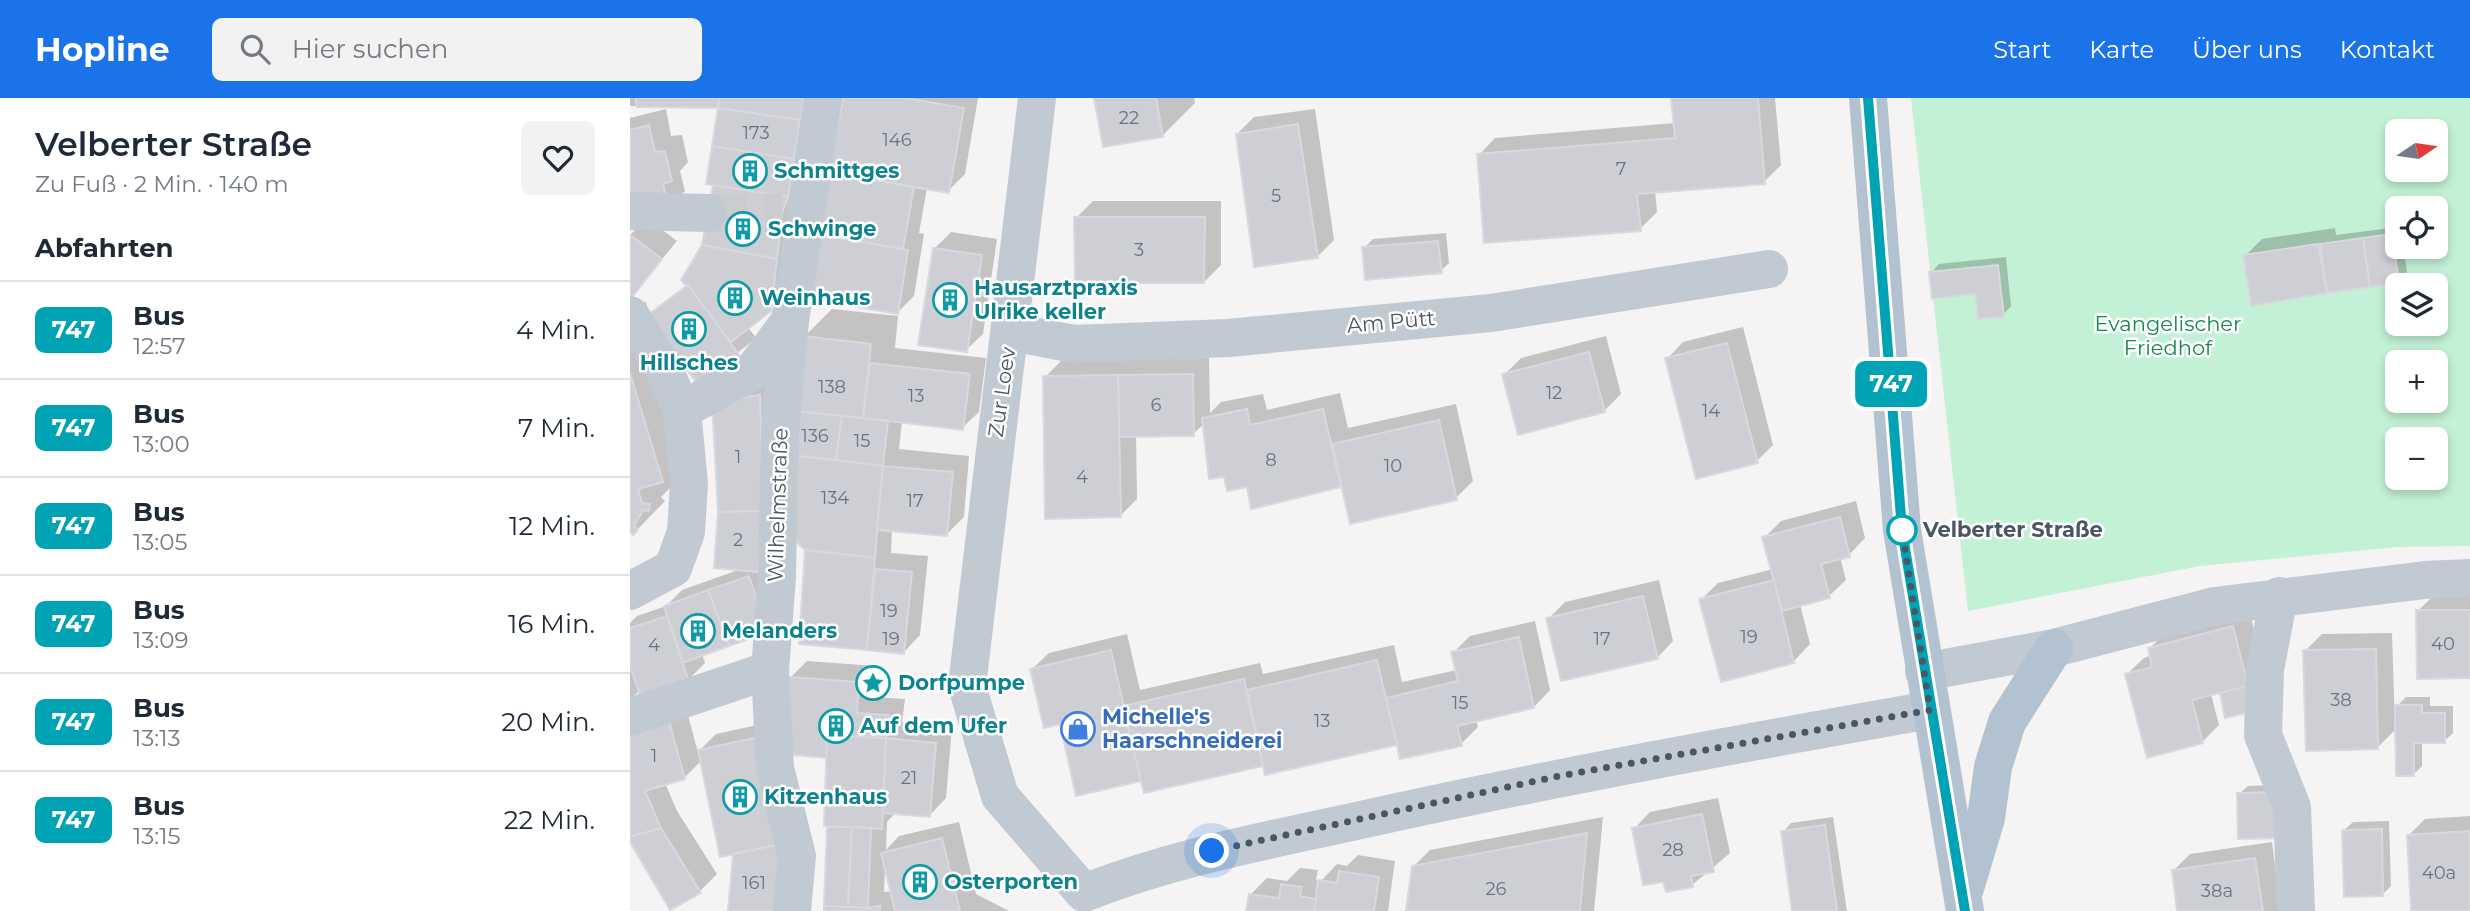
<!DOCTYPE html>
<html lang="de">
<head>
<meta charset="utf-8">
<style>
  :root { --surface:#fff; --page:#f2f2f3; --text:#1f2937; --muted:#747a83; --line:#e0e1e3; --accent:#1a73e8 }
  body { margin:0; font-family:Montserrat,sans-serif; background:var(--page); color:var(--text); height:100vh; display:flex; flex-direction:column; font-size:26px; white-space:nowrap }
  * { box-sizing:border-box; margin:0 }
  p { font-size:23px; color:var(--muted) }
  .icon { flex:none; width:38px; height:38px; fill:none; stroke:currentColor; stroke-width:2; stroke-linecap:round; stroke-linejoin:round }
  .map { position:relative; flex:1; overflow:hidden }
  .sheet { display:flex; flex-direction:column; background:var(--surface); width:630px }
  .sheet>* { flex:none }
  .badge { padding:0 14px; border-radius:10px; font-size:24px; line-height:46px }
  .needle { width:46px; rotate:77deg }
  .buttons { position:absolute; left:1755px; top:21px; display:grid; gap:14px }
  .buttons a { display:grid; place-items:center; width:63px; height:63px; border-radius:10px; background:var(--surface); box-shadow:0 4px 10px #0003; font-size:35px }
  .you { position:absolute; width:35px; height:35px; margin:-18px; border:5px solid #fff; border-radius:50%; background:#1a73e8; box-shadow:0 0 0 10px #1a73e833 }
  .map>.badge { position:absolute; translate:-50% -50%; box-shadow:0 0 0 4px #fff }
  h2 { padding:0 35px; font-size:26px; line-height:63px }
  .round { display:grid; place-items:center; flex:none; width:74px; height:74px; border-radius:10px; background:var(--page) }
  .summary { display:flex; align-items:center; justify-content:space-between; height:119px; padding:0 35px }
  h1 { font-size:33px; font-weight:600; line-height:52px }
  ul { padding:0; list-style:none }
  li { display:flex; align-items:center; gap:21px; height:98px; padding:0 35px; border-top:2px solid var(--line) }
  li div { flex:1 }
  li b { display:block; font-size:26px }
  li em { font-style:normal }
  li .badge { min-width:77px; font-weight:700; text-align:center }
  header { display:flex; align-items:center; gap:42px; box-sizing:border-box; height:98px; padding:0 35px; background:var(--accent); color:#fff }
  header strong { font-size:33px }
  nav { display:flex; gap:38px; margin-inline-start:auto; font-size:24px }
  .search { width:490px; height:63px; background:var(--page); display:flex; align-items:center; gap:18px; box-sizing:border-box; padding:0 24px; border-radius:10px; color:var(--muted); font-size:26px }
  main { display:flex; flex:1; min-height:0 }
  .map>svg:first-child { display:block }
  .green { fill:#c3f1d5; fill-rule:evenodd }
  .shadow { fill:#0003; fill-rule:evenodd }
  .building { fill:#cdcfd5; stroke:#d7d9de; stroke-width:2 }
  .lines { fill:none; stroke-linecap:round; stroke-linejoin:round }
  .minor-tunnel { stroke:#caccce; stroke-width:38; stroke-dasharray:38 19; stroke-linecap:butt }
  .minor { stroke:#c1cad2; stroke-width:38 }
  .major { stroke:#b3c2d1; stroke-width:38 }
  .line-casing { stroke:#fff; stroke-width:16 }
  .line { stroke:#00a3b4; stroke-width:10 }
  .walk { stroke:#4a5661; stroke-width:7; stroke-dasharray:0 12.6 }
  .stop-dot { fill:#fff; stroke:#00a3b4; stroke-width:3.5 }
  .labels { text-anchor:middle; stroke-width:5; stroke-linejoin:round; paint-order:stroke }
  .number-label { font-size:18px; fill:#6b747e }
  .culture-label { font-size:21px; font-weight:bold; fill:#0d838f; stroke:#fff; text-anchor:start }
  .street-label { font-size:21px; fill:#4a5661; stroke:#fff }
  .park-label { font-size:21px; fill:#17864f; stroke:#fff }
  .stop-label { font-size:21px; font-weight:bold; fill:#4a5661; stroke:#fff; text-anchor:start }
  .shop-label { font-size:21px; font-weight:bold; fill:#366cbe; stroke:#fff; text-anchor:start }
</style>
</head>
<body>
<header>
<strong>Hopline</strong>
<div class="search"><svg class="icon" aria-label="search" viewBox="0 0 24 24"><circle cx="10" cy="10" r="6"/><path d="M15 15l6 6"/></svg>Hier suchen</div>
<nav><a>Start</a><a>Karte</a><a>Über uns</a><a>Kontakt</a></nav>
</header>
<main>
<section class="sheet">
<div class="summary"><div><h1>Velberter Straße</h1><p>Zu Fuß · 2 Min. · 140 m</p></div><a class="round"><svg class="icon" aria-label="heart" viewBox="0 0 24 24"><path d="M12 20l-8-8c-3-5 5-10 8-4 3-6 11-1 8 4z"/></svg></a></div>
<h2>Abfahrten</h2>
<ul>
<li><span class="badge" style="background:#00a3b4;color:#fff">747</span><div><b>Bus</b><p>12:57</p></div><em>4 Min.</em></li>
<li><span class="badge" style="background:#00a3b4;color:#fff">747</span><div><b>Bus</b><p>13:00</p></div><em>7 Min.</em></li>
<li><span class="badge" style="background:#00a3b4;color:#fff">747</span><div><b>Bus</b><p>13:05</p></div><em>12 Min.</em></li>
<li><span class="badge" style="background:#00a3b4;color:#fff">747</span><div><b>Bus</b><p>13:09</p></div><em>16 Min.</em></li>
<li><span class="badge" style="background:#00a3b4;color:#fff">747</span><div><b>Bus</b><p>13:13</p></div><em>20 Min.</em></li>
<li><span class="badge" style="background:#00a3b4;color:#fff">747</span><div><b>Bus</b><p>13:15</p></div><em>22 Min.</em></li>
</ul>
</section>
<div class="map">
<svg width="1840" height="813" viewBox="0 0 1840 813">
  <rect width="100%" height="100%" fill="#f5f3f3"/>
  <path class="green" d="M1281,0H1840V448L1766,449L1570,468L1338,513ZM1768,33H1806V72H1768ZM1768,110H1806V149H1768ZM1768,187H1806V226H1768ZM1768,264H1806V303H1768ZM1768,341H1806V380H1768Z"/>
  <g class="shadow">
    <polygon points="0,0 186,0 164,188 118,229 126,240 70,285 20,218 57,186 74,148 85,86 90,8 0,8"/>
    <polygon points="214,0 348,0 335,76 318,93 297,90 289,135 294,136 284,198 267,215 176,199"/>
    <polygon points="466,0 564,0 565,5 532,38"/>
    <polygon points="1043,0 1145,0 1151,67 1134,84 1025,92 1027,114 1010,131 849,57 865,40 1045,25"/>
    <polygon points="36,11 41,38 52,37 58,64 50,73 55,93 38,109 0,103 0,20"/>
    <polygon points="685,11 704,142 687,159 607,36 624,19"/>
    <polygon points="463,103 591,103 591,167 574,184 446,120"/>
    <polygon points="17,120 47,143 3,196 0,194 0,137"/>
    <polygon points="1768,129 1768,149 1773,149 1777,174 1768,182 1622,206 1615,158 1632,141 1705,130 1706,137"/>
    <polygon points="321,134 367,141 353,236 336,252 304,151"/>
    <polygon points="816,135 819,165 811,173 734,150 743,141"/>
    <polygon points="1376,159 1381,208 1373,217 1347,195 1301,175 1309,166"/>
    <polygon points="16,204 48,325 47,383 31,399 35,403 4,435 0,431 0,209"/>
    <polygon points="202,211 268,218 265,250 356,260 349,314 332,330 272,323 269,351 339,358 334,419 317,436 262,431 261,455 298,458 290,537 274,554 171,545 176,451 163,439 174,239"/>
    <polygon points="1113,229 1143,347 1127,363 1037,261 1053,244"/>
    <polygon points="976,238 991,296 974,313 874,277 891,260"/>
    <polygon points="579,260 580,315 591,304 633,296 637,312 710,295 718,330 826,306 843,383 826,400 712,387 622,409 618,387 596,377 575,325 563,336 506,337 507,401 490,418 415,279 432,262"/>
    <polygon points="146,281 155,515 72,556 75,565 58,582 10,592 0,602 0,525 7,518 36,508 52,492 111,471 89,414 84,304"/>
    <polygon points="1226,403 1235,440 1219,457 1210,459 1216,482 1199,498 1170,506 1180,546 1164,563 1071,502 1088,485 1143,471 1134,440 1151,423"/>
    <polygon points="1029,482 1043,543 1027,560 918,521 935,504"/>
    <polygon points="1805,496 1840,496 1840,578 1788,513"/>
    <polygon points="1619,512 1634,570 1581,596 1589,627 1572,644 1497,576 1514,560 1522,557 1520,550 1537,533"/>
    <polygon points="905,523 920,592 904,609 846,622 848,629 831,646 768,645 635,666 515,693 512,681 447,696 432,624 402,571 419,555 497,536 510,592 630,565 633,576 764,547 772,584 827,572 823,555 840,538"/>
    <polygon points="1762,535 1765,632 1747,650 1675,553 1692,536"/>
    <path d="M177,563L245,568L243,599L275,601L272,624L322,629L316,700L300,717L266,714L257,724L256,752L269,738L329,724L346,796L379,813H195L199,658L160,580ZM255,769L262,793L254,794Z"/>
    <polygon points="1776,599 1800,599 1800,608 1823,608 1823,635 1814,643 1792,643 1792,668 1784,676 1767,608"/>
    <polygon points="55,607 68,654 86,636 145,623 100,813 104,754 72,662 54,680 35,685 47,713 87,776 70,793 41,809 0,741 0,623"/>
    <polygon points="1661,686 1662,729 1609,696 1618,688"/>
    <polygon points="1088,700 1100,755 1062,787 1035,782 1004,731 1020,714"/>
    <polygon points="1840,718 1840,813 1783,813 1779,737 1795,721"/>
    <polygon points="973,719 964,813 777,813 783,769 800,752"/>
    <polygon points="1203,719 1217,813 1164,813 1153,734 1161,725"/>
    <polygon points="1759,723 1761,788 1752,797 1714,732 1723,724"/>
    <polygon points="1642,744 1651,813 1549,813 1543,773 1560,756"/>
    <polygon points="728,757 765,763 758,813 618,813 620,797 637,780 657,783 670,770 688,772 686,782 691,783 707,766 717,768"/>
  </g>
  <g class="building">
    <polygon points="5,0 89,0 88,10 7,9"/>
    <polygon points="89,0 174,0 170,22 88,10"/>
    <polygon points="213,0 276,0 334,10 319,95 199,74"/>
    <polygon points="464,0 526,0 533,39 473,49"/>
    <polygon points="1041,0 1128,0 1135,86 1007,96 1011,133 854,145 847,56 1045,40"/>
    <polygon points="88,10 170,22 164,61 82,48"/>
    <polygon points="668,26 688,160 624,169 606,36"/>
    <polygon points="19,27 25,54 35,53 42,83 33,86 39,111 0,105 0,32"/>
    <polygon points="82,48 164,61 158,99 76,86"/>
    <polygon points="191,73 284,89 273,151 181,135"/>
    <polygon points="83,87 158,99 152,115 147,161 72,147"/>
    <polygon points="444,119 575,119 574,185 445,185"/>
    <polygon points="186,136 278,152 268,216 174,200"/>
    <polygon points="1762,136 1769,184 1740,189 1733,140"/>
    <polygon points="0,137 32,161 3,198 0,196"/>
    <polygon points="1733,140 1740,189 1697,195 1690,146"/>
    <polygon points="808,143 812,175 735,182 732,149"/>
    <polygon points="1688,146 1697,195 1621,208 1613,157"/>
    <polygon points="72,147 147,161 141,213 101,244 51,182"/>
    <polygon points="303,150 352,157 337,254 288,247"/>
    <polygon points="1368,167 1374,219 1348,221 1345,196 1302,201 1299,174"/>
    <polygon points="58,187 110,258 69,288 18,217"/>
    <polygon points="172,238 241,246 233,320 164,313"/>
    <polygon points="1097,245 1128,365 1066,381 1035,260"/>
    <polygon points="959,254 975,314 888,337 872,276"/>
    <polygon points="240,265 340,276 333,332 233,320"/>
    <polygon points="0,275 33,384 8,391 12,405 20,406 19,413 13,412 4,428 8,432 3,437 0,433"/>
    <polygon points="563,276 564,338 489,339 488,277"/>
    <polygon points="488,277 491,419 415,421 413,278"/>
    <polygon points="130,297 133,413 88,414 82,304"/>
    <polygon points="617,311 620,327 693,311 711,389 621,411 617,389 597,393 594,379 579,381 572,320"/>
    <polygon points="164,313 212,318 206,362 159,357"/>
    <polygon points="212,318 258,323 253,368 206,362"/>
    <polygon points="809,322 827,402 720,426 702,346"/>
    <polygon points="159,357 253,368 245,460 175,452 161,439"/>
    <polygon points="253,368 323,374 317,438 247,432"/>
    <polygon points="133,413 128,474 84,470 88,414"/>
    <polygon points="1210,419 1220,459 1191,466 1200,500 1152,513 1132,439"/>
    <polygon points="175,452 245,460 237,552 169,546"/>
    <polygon points="245,471 282,474 274,556 237,552"/>
    <polygon points="119,478 139,534 99,548 78,492"/>
    <polygon points="1144,482 1164,565 1091,584 1069,501"/>
    <polygon points="78,492 99,548 53,565 34,508"/>
    <polygon points="1013,498 1028,561 931,583 916,520"/>
    <polygon points="1786,512 1840,512 1840,580 1787,581"/>
    <polygon points="37,518 59,584 11,600 0,568 0,530"/>
    <polygon points="1603,528 1618,588 1562,602 1573,645 1517,660 1495,576 1522,569 1518,550"/>
    <polygon points="889,539 904,610 827,628 832,648 770,661 756,600 828,583 821,554"/>
    <polygon points="1746,551 1748,651 1676,653 1673,552"/>
    <polygon points="481,552 511,683 446,698 430,626 414,630 400,571"/>
    <polygon points="747,562 767,647 635,677 617,592"/>
    <polygon points="158,579 229,584 227,615 259,617 256,640 197,638 197,660 153,656"/>
    <polygon points="614,581 633,668 514,695 493,608"/>
    <polygon points="1618,588 1624,613 1595,620 1590,595"/>
    <polygon points="1765,607 1792,607 1792,615 1815,615 1815,645 1784,645 1784,678 1766,678"/>
    <polygon points="39,623 55,681 15,693 31,730 0,739 0,634"/>
    <polygon points="197,638 256,640 252,731 194,728"/>
    <polygon points="129,639 152,746 90,759 68,652"/>
    <polygon points="256,640 306,645 300,719 253,715"/>
    <polygon points="1653,694 1655,740 1608,741 1607,695"/>
    <polygon points="1072,716 1084,774 1061,778 1063,789 1036,794 1033,784 1013,787 1002,730"/>
    <polygon points="1195,727 1207,813 1162,813 1151,733"/>
    <polygon points="197,729 222,729 218,809 194,808"/>
    <polygon points="222,729 241,730 238,810 218,809"/>
    <polygon points="31,730 71,795 40,812 0,744 0,739"/>
    <polygon points="1752,731 1753,798 1714,799 1712,732"/>
    <polygon points="1840,733 1840,813 1781,813 1777,737"/>
    <polygon points="957,735 950,813 776,813 782,768"/>
    <polygon points="312,740 330,813 265,813 251,755"/>
    <polygon points="152,746 145,813 98,813 103,756"/>
    <polygon points="1625,760 1633,813 1547,813 1542,772"/>
    <polygon points="709,773 749,779 744,813 684,813 688,782 707,785"/>
    <polygon points="651,786 672,789 670,798 686,801 684,813 616,813 619,796 649,800"/>
    <polygon points="194,808 238,810 250,808 250,813 194,813"/>
  </g>
  <g class="lines">
    <polyline class="minor-tunnel" points="78,115 152,115"/>
    <g class="minor">
      <path d="M407,0L337,588L370,698L454,795C548,758 641,742 740,720C926,679 1113,645 1300,612"/>
      <polyline points="0,113 78,115"/>
      <polyline points="0,217 32,267 52,312 59,386 56,434 43,470 0,493"/>
      <polyline points="381,234 444,246 598,240 861,215 1139,171"/>
      <polyline points="52,312 123,273 159,224"/>
      <polyline points="1649,498 1635,572 1633,637 1662,709 1666,813"/>
      <polyline points="1294,574 1424,550 1585,508 1795,482 1840,480"/>
      <polyline points="0,619 140,572"/>
      <polyline points="162,813 167,758 145,670 140,572 147,478 150,334 160,223 193,0"/>
    </g>
    <g class="major">
      <polyline points="1238,0 1272,432 1335,813"/>
      <polyline points="1335,790 1356,720 1363,669 1377,624 1424,550"/>
    </g>
  </g>
  <g class="lines">
    <g class="line-casing">
      <polyline id="line" points="1238,0 1272,432 1335,813"/>
    </g>
    <use href="#line" class="line"/>
    <polyline class="walk" points="582,753 929,678 1300,612 1272,432"/>
  </g>
  <defs>
    <g id="building-ring" transform="scale(1.75)"><circle r="9.5" fill="#fff" stroke="#0f9aa8" stroke-width="1.5"/><path d="M-4-6H4V6H1V3H-1V6H-4ZM-2.5-4.3h1.7v1.8h-1.7ZM.8-4.3h1.7v1.8H.8ZM-2.5-1h1.7V.8h-1.7ZM.8-1h1.7V.8H.8Z" fill="#0f9aa8"/></g>
    <g id="sight-ring" transform="scale(1.75)"><circle r="9.5" fill="#fff" stroke="#0f9aa8" stroke-width="1.5"/><path d="M0-6L1.8-2.2L6-1.7L2.9 1.2L3.7 5.4L0 3.3L-3.7 5.4L-2.9 1.2L-6-1.7L-1.8-2.2Z" fill="#0f9aa8"/></g>
    <g id="shop-ring" transform="scale(1.75)"><circle r="9.5" fill="#fff" stroke="#3f7fe0" stroke-width="1.5"/><path d="M-5-2.5h2.3a2.7 3.5 0 0 1 5.4 0H5L5.5 6h-11ZM-1.5-2.5h3a1.5 2.3 0 0 0-3 0Z" fill="#3f7fe0"/></g>
  </defs>
  <g fill-rule="evenodd">
    <use href="#building-ring" x="120" y="73"/>
    <use href="#building-ring" x="113" y="131"/>
    <use href="#building-ring" x="105" y="200"/>
    <use href="#building-ring" x="320" y="202"/>
    <use href="#building-ring" x="59" y="231"/>
    <use href="#building-ring" x="68" y="533"/>
    <use href="#sight-ring" x="243" y="585"/>
    <use href="#building-ring" x="206" y="628"/>
    <use href="#shop-ring" x="448" y="631"/>
    <use href="#building-ring" x="110" y="699"/>
    <use href="#building-ring" x="290" y="784"/>
  </g>
  <circle class="stop-dot" cx="1272" cy="432" r="14"/>
  <g class="labels">
    <g class="number-label">
      <text x="499" y="26">22</text>
      <text x="126" y="41">173</text>
      <text x="267" y="48">146</text>
      <text x="991" y="77">7</text>
      <text x="646" y="104">5</text>
      <text x="509" y="158">3</text>
      <text x="202" y="295">138</text>
      <text x="924" y="301">12</text>
      <text x="286" y="304">13</text>
      <text x="526" y="313">6</text>
      <text x="1081" y="319">14</text>
      <text x="185" y="344">136</text>
      <text x="232" y="349">15</text>
      <text x="108" y="365">1</text>
      <text x="641" y="368">8</text>
      <text x="763" y="374">10</text>
      <text x="452" y="385">4</text>
      <text x="205" y="406">134</text>
      <text x="285" y="409">17</text>
      <text x="108" y="448">2</text>
      <text x="259" y="519">19</text>
      <text x="1119" y="545">19</text>
      <text x="261" y="547">19</text>
      <text x="972" y="547">17</text>
      <text x="1813" y="552">40</text>
      <text x="24" y="553">4</text>
      <text x="1711" y="608">38</text>
      <text x="830" y="611">15</text>
      <text x="692" y="629">13</text>
      <text x="24" y="664">1</text>
      <text x="279" y="686">21</text>
      <text x="1043" y="758">28</text>
      <text x="1809" y="781">40a</text>
      <text x="124" y="791">161</text>
      <text x="866" y="797">26</text>
      <text x="1587" y="799">38a</text>
    </g>
    <g class="culture-label">
      <text x="144" y="80">Schmittges</text>
      <text x="138" y="138">Schwinge</text>
      <text x="344" y="197">Hausarztpraxis<tspan x="344" dy="24">Ulrike keller</tspan></text>
      <text x="130" y="207">Weinhaus</text>
      <text x="59" y="272" text-anchor="middle">Hillsches</text>
      <text x="92" y="540">Melanders</text>
      <text x="268" y="592">Dorfpumpe</text>
      <text x="230" y="635">Auf dem Ufer</text>
      <text x="134" y="706">Kitzenhaus</text>
      <text x="314" y="791">Osterporten</text>
    </g>
    <g class="street-label">
      <text transform="translate(761 224) rotate(-5)" y="7">Am Pütt</text>
      <text transform="translate(372 294) rotate(-82)" y="7">Zur Loev</text>
      <text transform="translate(148 407) rotate(-88)" y="7">Wilhelmstraße</text>
    </g>
    <g class="park-label">
      <text x="1538" y="233">Evangelischer<tspan x="1538" dy="24">Friedhof</tspan></text>
    </g>
    <g class="stop-label">
      <text x="1293" y="439">Velberter Straße</text>
    </g>
    <g class="shop-label">
      <text x="472" y="626">Michelle's<tspan x="472" dy="24">Haarschneiderei</tspan></text>
    </g>
  </g>
</svg>
<div class="buttons">
<a><svg class="needle" viewBox="-14 -14 28 28"><path d="M0-13l5 13h-10z" fill="#e53935"/><path d="M0 13l5-13h-10z" fill="#747a83"/></svg></a>
<a><svg class="icon" aria-label="locate" viewBox="0 0 24 24"><circle cx="12" cy="12" r="6"/><path d="M12 2v4M12 18v4M2 12h4M18 12h4"/></svg></a>
<a><svg class="icon" aria-label="layers" viewBox="0 0 24 24"><path d="M12 4l9 5-9 5-9-5zM3 14l9 5 9-5"/></svg></a>
<a>+</a>
<a>−</a>
</div>
<div class="you" style="left:582px;top:753px"></div>
<b class="badge" style="left:1261px;top:286px;background:#00a3b4;color:#fff">747</b>
</div>
</main>
</body>
</html>
